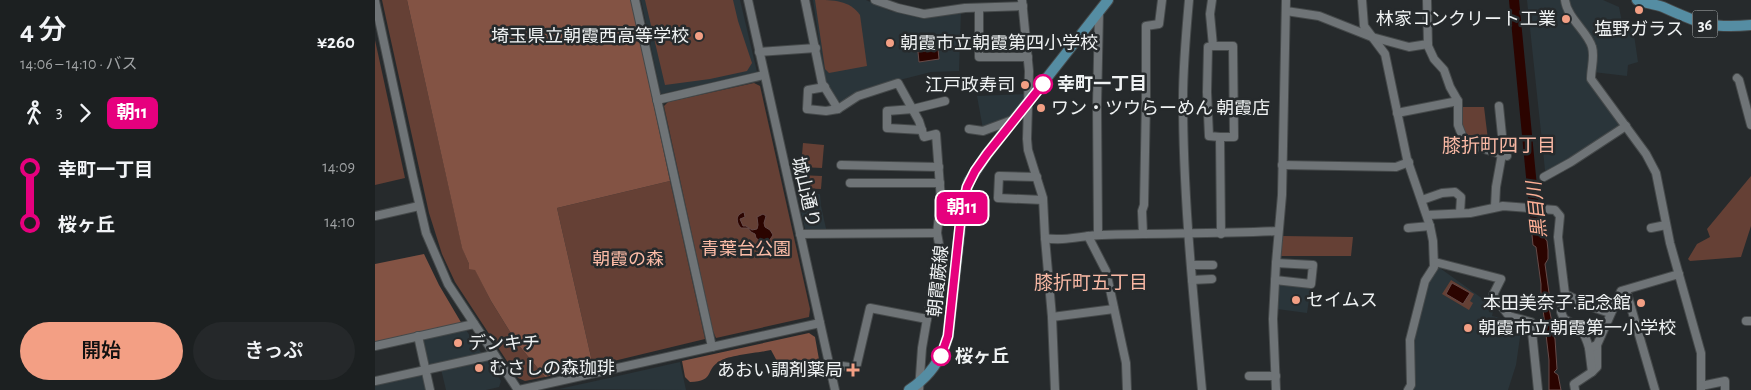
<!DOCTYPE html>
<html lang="ja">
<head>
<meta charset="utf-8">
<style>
  :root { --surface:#1c2021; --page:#25282a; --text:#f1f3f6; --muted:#a0a3a5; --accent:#f39f84 }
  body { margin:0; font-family:"Alegreya Sans","Noto Sans JP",sans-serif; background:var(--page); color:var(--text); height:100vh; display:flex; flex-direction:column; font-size:19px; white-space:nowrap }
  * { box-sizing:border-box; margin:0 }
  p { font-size:16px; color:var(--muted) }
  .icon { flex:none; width:28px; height:28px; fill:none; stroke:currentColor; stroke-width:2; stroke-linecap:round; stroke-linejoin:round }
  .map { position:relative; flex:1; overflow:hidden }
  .details { display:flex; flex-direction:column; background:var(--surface); width:375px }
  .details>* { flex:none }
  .badge { padding:0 10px; border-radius:8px; font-size:18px; line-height:32px }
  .map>.badge { position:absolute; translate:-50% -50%; box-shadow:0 0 0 2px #fff }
  .legs { display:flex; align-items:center; gap:8px; height:55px; padding:0 20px; font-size:16px }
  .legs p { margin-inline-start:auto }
  .headline { display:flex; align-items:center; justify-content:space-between; height:85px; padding:0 20px }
  h1 { font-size:28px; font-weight:600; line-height:38px }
  .button { display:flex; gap:10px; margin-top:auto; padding:10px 20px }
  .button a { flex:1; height:58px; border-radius:30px; background:var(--accent); color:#111; font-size:20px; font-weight:600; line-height:58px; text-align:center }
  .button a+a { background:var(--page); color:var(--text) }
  ul { padding:0 20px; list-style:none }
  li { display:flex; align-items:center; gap:18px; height:55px; font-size:19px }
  li i { display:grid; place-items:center; width:8px; height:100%; margin:0 6px; background:currentColor }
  li i::after { content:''; width:12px; height:12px; margin:-6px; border:4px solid; border-radius:50%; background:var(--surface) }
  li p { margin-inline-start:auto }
  li:first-child i { background:linear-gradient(#0000 50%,currentColor 0) }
  li:last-child i { background:linear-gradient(currentColor 50%,#0000 0) }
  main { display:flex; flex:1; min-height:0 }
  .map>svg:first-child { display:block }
  .built { fill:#2a353a }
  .green { fill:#654035 }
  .forest { fill:#835344 }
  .water { fill:#2b0400; stroke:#664b49 }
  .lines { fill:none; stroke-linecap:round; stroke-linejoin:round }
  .river { stroke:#2b0400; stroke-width:10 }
  .minor-casing { stroke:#45494a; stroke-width:10 }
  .major-casing { stroke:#45494a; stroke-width:12 }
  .minor { stroke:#6f7477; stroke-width:8 }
  .major { stroke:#558da3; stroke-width:10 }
  .line-1-casing { stroke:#fff; stroke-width:11 }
  .line-1 { stroke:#e6007e; stroke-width:8 }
  .poi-dot { fill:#f39f84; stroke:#262a2c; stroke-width:2 }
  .stop-1-dot { fill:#fff; stroke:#e6007e; stroke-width:2.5 }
  .labels { text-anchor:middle; stroke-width:5; stroke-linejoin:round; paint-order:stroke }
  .shield { fill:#262a2c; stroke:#b3b6b7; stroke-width:1 }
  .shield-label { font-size:16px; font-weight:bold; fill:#eff2f3 }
  .poi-label { font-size:18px; fill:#eff2f3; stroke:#262a2c; text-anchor:start }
  .stop-label { font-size:18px; font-weight:bold; fill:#eff2f3; stroke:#262a2c; text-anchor:start }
  .street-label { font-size:18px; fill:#eff2f3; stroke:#262a2c }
  .park-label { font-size:18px; fill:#fcbca7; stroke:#262a2c }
  .neighbourhood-label { font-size:19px; fill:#f8b8a4; stroke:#262a2c }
  .water-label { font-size:19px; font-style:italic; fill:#feb096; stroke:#262a2c }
</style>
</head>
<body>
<main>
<section class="details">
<div class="headline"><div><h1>4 分</h1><p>14:06 – 14:10 · バス</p></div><b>¥260</b></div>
<div class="legs"><svg class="icon" aria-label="walk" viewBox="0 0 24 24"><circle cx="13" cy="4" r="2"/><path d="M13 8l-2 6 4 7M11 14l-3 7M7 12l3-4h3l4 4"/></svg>3<svg class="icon" aria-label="forward" viewBox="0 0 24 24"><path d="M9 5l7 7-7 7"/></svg><b class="badge" style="background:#e6007e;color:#fff">朝11</b></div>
<ul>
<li><i style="color:#e6007e"></i><b>幸町一丁目</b><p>14:09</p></li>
<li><i style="color:#e6007e"></i><b>桜ヶ丘</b><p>14:10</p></li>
</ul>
<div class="button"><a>開始</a><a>きっぷ</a></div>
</section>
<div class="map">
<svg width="1376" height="390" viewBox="0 0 1376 390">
  <rect width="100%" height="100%" fill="#262a2c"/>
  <g class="built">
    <polygon points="266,0 365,0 382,72 286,94"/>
    <polygon points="438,0 491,0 515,11 553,17 586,11 584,71 556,72 485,90 466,102 462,101 450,79"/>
    <polygon points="1152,0 1187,0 1215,46 1215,59 1212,74 1214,84 1247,126 1178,170 1170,170"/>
    <polygon points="1193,0 1228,0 1244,7 1247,22 1257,21 1263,62 1253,65 1252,76 1218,72 1221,51 1193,4"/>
    <polygon points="651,94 650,103 638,118 608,129 602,96"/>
    <polygon points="445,194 446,206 452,233 431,233 422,195"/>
    <polygon points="1062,266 1119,307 1117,316 1147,323 1141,365 1133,390 1037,390 1039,341 1052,283"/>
    <polygon points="904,284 936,286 932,313 902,309"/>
    <polygon points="88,329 91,330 107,354 54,367 46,340 48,338"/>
    <polygon points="112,359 126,381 124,387 111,390 71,390 66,369"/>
    <polygon points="305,362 311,390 184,389 225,380"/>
    <polygon points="47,374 49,375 52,390 0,390 0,384"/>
  </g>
  <g class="green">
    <polygon points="7,0 32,0 87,247 94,264 94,269 100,269 116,301 142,343 170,377 150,381 143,378 80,282 67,254 54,213"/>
    <polygon points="270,0 358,0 363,21 377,63 372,71 335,79 290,85"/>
    <path d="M440,0C459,0 474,0 485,15L492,66L454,73L450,69Z"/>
    <polygon points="0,40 30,178 0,185"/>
    <polygon points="379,83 385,86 435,309 434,317 341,338 338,331 289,106 293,102"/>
    <polygon points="1086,107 1109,107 1114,148 1093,142 1087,124"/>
    <polygon points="428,143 449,145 447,168 426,167"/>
    <polygon points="423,175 447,176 446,189 422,188"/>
    <polygon points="1376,176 1376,226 1366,257 1315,261 1313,259 1322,244 1335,237 1332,229"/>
    <polygon points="295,181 330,339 218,366 182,208"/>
    <polygon points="907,236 978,237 976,256 905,256"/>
    <polygon points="1076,280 1099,294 1095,301 1098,303 1094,310 1067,294"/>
  </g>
  <g class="forest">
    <polygon points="32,0 256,0 295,181 182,208 218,366 170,377 142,343 116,301 100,270 94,269 94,264 87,248"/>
    <polygon points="49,254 64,285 87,324 0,343 0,264"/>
    <path d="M434,333L440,337L445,365L440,369L410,376L396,350C383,353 355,355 345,361C329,370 341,381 315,382L310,377L307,361Z"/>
  </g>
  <g class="water">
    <polygon points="563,49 564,59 544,62 543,52"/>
    <polygon points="1154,205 1163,205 1167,234 1172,241 1173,250 1173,259 1170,264 1175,300 1174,308 1178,327 1178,334 1180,339 1182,369 1179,372 1183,375 1186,390 1174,390 1174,360 1166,292 1166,284 1161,247 1158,245"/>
    <path d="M369,212L370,217L365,219L368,226H371L377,230L382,229L383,225L382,217L388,214L391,216L389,223L390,227L395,230L398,235L394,241H385L381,238L380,234L376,232L373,228H366C361,222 360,215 369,212Z"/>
    <polygon points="1077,283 1095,293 1088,304 1071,294"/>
  </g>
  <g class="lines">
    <polyline class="river" points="1139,0 1160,218"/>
    <g class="minor-casing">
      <g id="minor">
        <polyline points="260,0 337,347"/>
        <polyline points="373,0 460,390"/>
        <polyline points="430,0 447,83 463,109"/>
        <polyline points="500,0 523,8 549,14 590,8 648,6"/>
        <path d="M647,0L654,71L652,139L653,150L668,198L670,238C689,242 708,235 727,235C786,233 845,234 903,231"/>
        <path d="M814,0C811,33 808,66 808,99C808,196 818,293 827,390"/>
        <polyline points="837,0 835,14 838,46 833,47 832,92 834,136 845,137 846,234"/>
        <polyline points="987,0 989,26 1010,54 1032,159 1055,226 1058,241 1059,267 1050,281 1035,340 1036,385 1033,390"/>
        <polyline points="1052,0 1053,46 1059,59 1069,70 1075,87 1083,101 1083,125 1090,143 1132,156"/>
        <path d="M1190,0C1192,18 1213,32 1217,47C1220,57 1216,68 1216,79L1271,154L1281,173L1295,243L1326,353V390"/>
        <polyline points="0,1 38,177 51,233 73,284 143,390"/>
        <polyline points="604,8 604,57 653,57"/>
        <polyline points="911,11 944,16 997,37 1034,47 1053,44"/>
        <polyline points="838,46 858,46 859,137 845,137"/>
        <polyline points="384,52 441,48"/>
        <polyline points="1362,78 1364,80 1376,125"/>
        <polyline points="450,87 433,90 432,109 451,111 463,109 483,96 523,83 544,121 549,137 561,134 566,200 562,233 566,255 552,319 495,308 481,368 453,364"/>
        <polyline points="282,100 389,75"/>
        <polyline points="1124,106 1129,155"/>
        <polyline points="1022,113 1083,101"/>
        <polyline points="594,129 608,131 640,119"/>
        <polyline points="547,130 512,128 512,111 538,109 570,101"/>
        <polyline points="466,165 564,167"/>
        <polyline points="907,165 1021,167 1034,162"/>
        <polyline points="662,177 624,176 623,198 668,200"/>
        <polyline points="1169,177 1196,162 1251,126"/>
        <polyline points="475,183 565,183"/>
        <polyline points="1047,200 1067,193 1080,192 1086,197 1085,213"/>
        <polyline points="1120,207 1121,187 1127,154"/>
        <polyline points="1052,215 1095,213 1128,206 1180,210 1185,216 1183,237 1190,294 1217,307 1235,313"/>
        <polyline points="0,216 44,206"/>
        <polyline points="1033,228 1055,226"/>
        <polyline points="1276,228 1291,225"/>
        <polyline points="425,234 562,233"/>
        <polyline points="768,234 767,211 769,205 771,100 771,26 784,24 787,0"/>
        <polyline points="723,235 722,105 724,12"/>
        <polyline points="713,236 731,271 751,363 752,390"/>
        <polyline points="670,238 677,317 680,390"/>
        <polyline points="1060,262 1126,279 1118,295 1134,316 1156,322 1163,390"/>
        <polyline points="816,265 838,265"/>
        <polyline points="817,280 837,279"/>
        <polyline points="900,280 936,284 938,265 901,263"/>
        <polyline points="1251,290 1280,390"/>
        <path d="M1190,294L1186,312L1189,319C1205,327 1209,330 1214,348"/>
        <polyline points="677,317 739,309"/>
        <polyline points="1371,321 1376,321"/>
        <polyline points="43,336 55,390"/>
        <polyline points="0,346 99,324"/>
        <polyline points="1217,372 1222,367 1222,345"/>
        <polyline points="874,376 901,376"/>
        <polyline points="0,381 118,355"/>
        <polyline points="1326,386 1350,381 1350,390"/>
        <polyline points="144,390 445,323"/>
        <polyline points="544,390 547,348 552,319"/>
        <polyline points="901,390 898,319 901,263 907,195 911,0"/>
        <polyline points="1200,390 1199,384 1217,372 1214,348 1222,345 1246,291 1304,274"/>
      </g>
    </g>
    <g class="major-casing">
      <g id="major">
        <path d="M1262,0C1270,3 1280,4 1288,7C1323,23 1336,29 1376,25"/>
        <path d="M534,390C555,376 566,360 573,336L588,202L594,181L612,154L733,0"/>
      </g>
    </g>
    <use href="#minor" class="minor"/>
    <use href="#major" class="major"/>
  </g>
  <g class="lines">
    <g class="line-1-casing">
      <polyline id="line-1" points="566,356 573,336 586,215 592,187 600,171 612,154 668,84"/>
    </g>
    <use href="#line-1" class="line-1"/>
  </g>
  <g class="poi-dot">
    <circle cx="1264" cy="10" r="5"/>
    <circle cx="1191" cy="19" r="5"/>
    <circle cx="324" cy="36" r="5"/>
    <circle cx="515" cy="43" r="5"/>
    <circle cx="650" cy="85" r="5"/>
    <circle cx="666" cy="108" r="5"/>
    <circle cx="921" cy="300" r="5"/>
    <circle cx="1266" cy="303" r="5"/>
    <circle cx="1093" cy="328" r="5"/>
    <circle cx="83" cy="343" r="5"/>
    <circle cx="104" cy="368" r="5"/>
    <path d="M475.5 362.5h5v5h5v5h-5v5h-5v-5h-5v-5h5z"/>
  </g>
  <g class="stop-1-dot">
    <circle cx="668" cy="84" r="9"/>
    <circle cx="566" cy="356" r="9"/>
  </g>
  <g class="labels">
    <rect class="shield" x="1317.5" y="10.5" width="25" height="27" rx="4"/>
    <g class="shield-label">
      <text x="1330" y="30">36</text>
    </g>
    <g class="poi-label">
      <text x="1181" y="25" text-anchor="end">林家コンクリート工業</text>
      <text x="1264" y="35" text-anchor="middle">塩野ガラス</text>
      <text x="314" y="42" text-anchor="end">埼玉県立朝霞西高等学校</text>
      <text x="525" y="49">朝霞市立朝霞第四小学校</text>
      <text x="640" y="91" text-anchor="end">江戸政寿司</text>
      <text x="676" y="114">ワン・ツウらーめん 朝霞店</text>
      <text x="931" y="306">セイムス</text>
      <text x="1256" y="309" text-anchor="end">本田美奈子.記念館</text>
      <text x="1103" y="334">朝霞市立朝霞第一小学校</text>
      <text x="93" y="349">デンキチ</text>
      <text x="114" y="374">むさしの森珈琲</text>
      <text x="468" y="376" text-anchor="end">あおい調剤薬局</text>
    </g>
    <g class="stop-label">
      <text x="682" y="90">幸町一丁目</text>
      <text x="580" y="362">桜ヶ丘</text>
    </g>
    <g class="street-label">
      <text transform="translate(431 192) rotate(77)" y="6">城山通り</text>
      <text transform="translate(563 281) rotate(-84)" y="6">朝霞蕨線</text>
    </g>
    <g class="park-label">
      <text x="371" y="255">青葉台公園</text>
      <text x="253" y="265">朝霞の森</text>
    </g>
    <g class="neighbourhood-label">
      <text x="1124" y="152">膝折町四丁目</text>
      <text x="716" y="289">膝折町五丁目</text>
    </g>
    <g class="water-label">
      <text transform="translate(1161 210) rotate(-96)" y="7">黒目川</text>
    </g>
  </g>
</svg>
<b class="badge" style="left:587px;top:208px;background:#e6007e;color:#fff">朝11</b>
</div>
</main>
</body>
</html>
